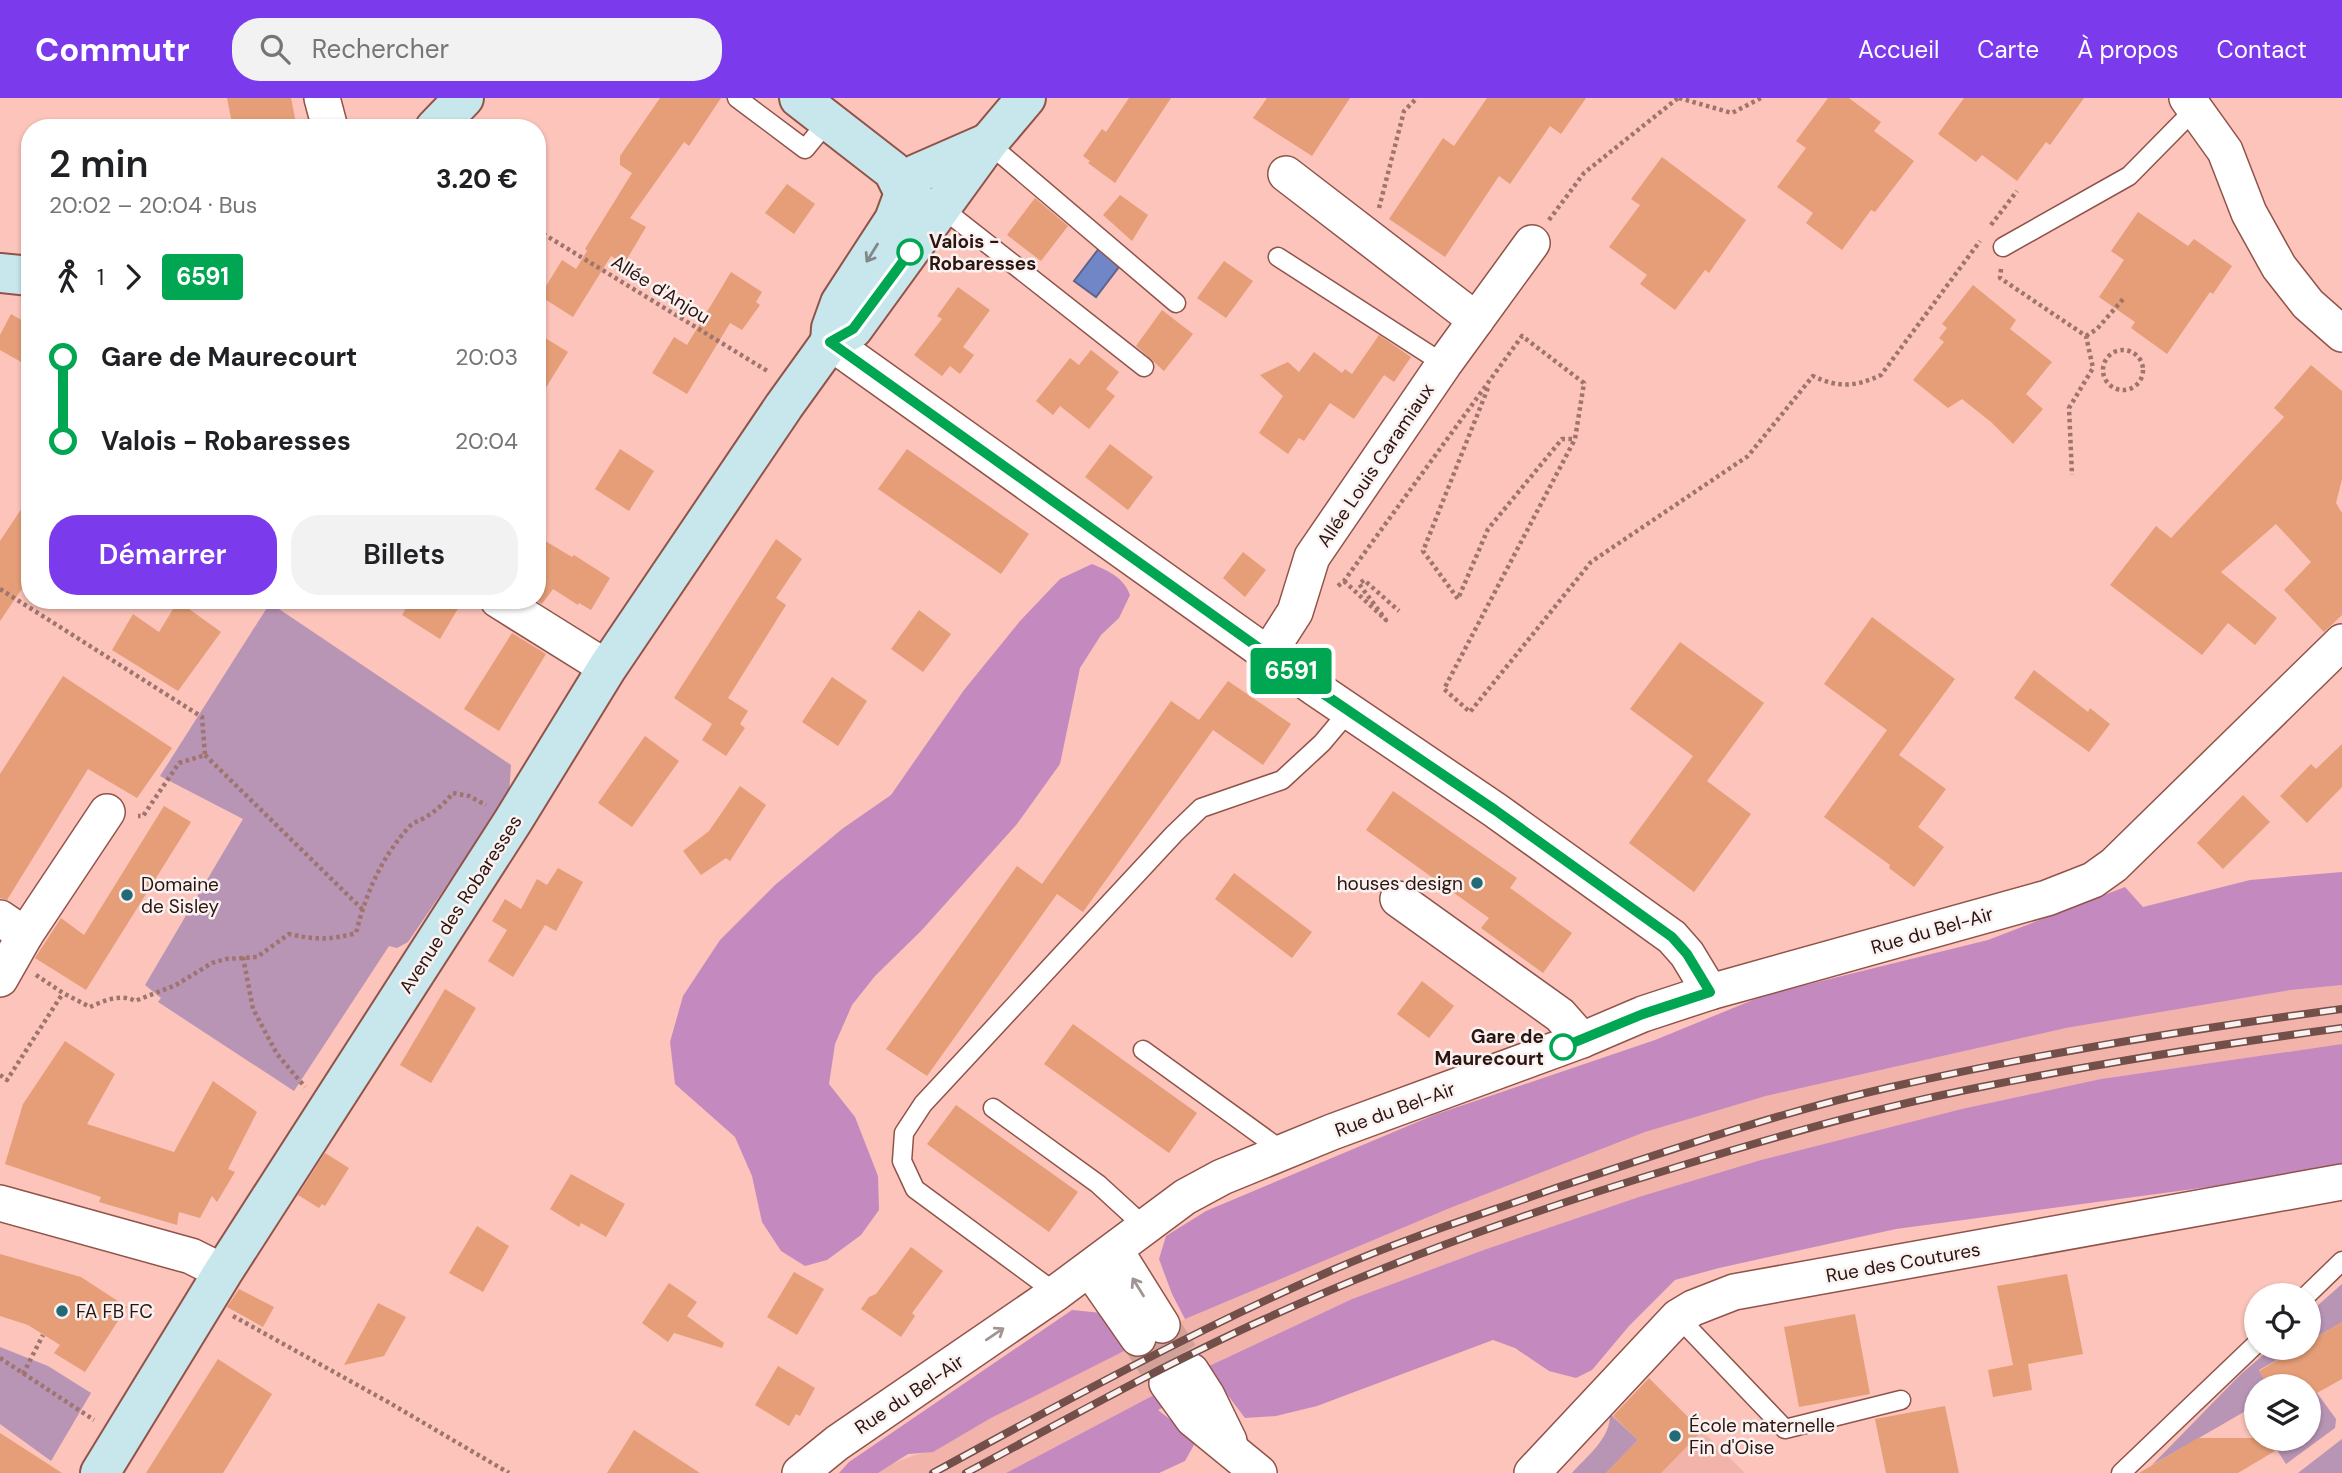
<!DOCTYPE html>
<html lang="fr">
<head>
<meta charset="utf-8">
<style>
  :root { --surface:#fff; --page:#f2f2f2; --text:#202124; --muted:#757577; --accent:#7c3aed }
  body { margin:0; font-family:"DM Sans",sans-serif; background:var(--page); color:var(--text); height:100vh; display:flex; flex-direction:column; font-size:26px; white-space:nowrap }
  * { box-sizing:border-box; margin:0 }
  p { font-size:23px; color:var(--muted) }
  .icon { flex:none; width:38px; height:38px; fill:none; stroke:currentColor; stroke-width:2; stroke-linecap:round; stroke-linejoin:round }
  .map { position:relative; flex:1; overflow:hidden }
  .details { position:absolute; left:21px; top:21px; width:525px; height:490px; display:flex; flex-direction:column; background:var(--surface); border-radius:28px; box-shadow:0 2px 5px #0004 }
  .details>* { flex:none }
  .badge { padding:0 14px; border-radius:5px; font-size:24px; line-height:46px }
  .controls { position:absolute; left:2244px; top:1185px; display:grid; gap:14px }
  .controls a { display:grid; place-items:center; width:77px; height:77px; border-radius:50%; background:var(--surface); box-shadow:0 2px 5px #0004; font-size:35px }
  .map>.badge { position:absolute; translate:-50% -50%; box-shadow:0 0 0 4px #fff }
  .legs { display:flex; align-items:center; gap:10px; height:77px; padding:0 28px; font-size:23px }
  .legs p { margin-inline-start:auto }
  .overview { display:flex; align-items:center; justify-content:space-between; height:119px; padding:0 28px }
  h1 { font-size:38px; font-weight:600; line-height:52px }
  .primary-button { display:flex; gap:14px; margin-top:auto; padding:14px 28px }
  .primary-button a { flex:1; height:80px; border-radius:28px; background:var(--accent); color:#fff; font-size:28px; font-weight:600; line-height:80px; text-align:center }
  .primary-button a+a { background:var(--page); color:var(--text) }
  ul { padding:0 28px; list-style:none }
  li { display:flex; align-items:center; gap:24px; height:84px; font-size:26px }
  li i { display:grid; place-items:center; width:10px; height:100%; margin:0 9px; background:currentColor }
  li i::after { content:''; width:18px; height:18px; margin:-9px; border:5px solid; border-radius:50%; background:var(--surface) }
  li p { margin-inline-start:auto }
  li:first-child i { background:linear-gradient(#0000 50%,currentColor 0) }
  li:last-child i { background:linear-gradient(currentColor 50%,#0000 0) }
  header { display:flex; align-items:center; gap:42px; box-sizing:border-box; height:98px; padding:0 35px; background:var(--accent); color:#fff }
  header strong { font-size:33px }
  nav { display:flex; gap:38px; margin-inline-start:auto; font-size:24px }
  .search { width:490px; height:63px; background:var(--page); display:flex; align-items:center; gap:18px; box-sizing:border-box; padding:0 24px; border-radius:28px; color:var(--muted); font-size:26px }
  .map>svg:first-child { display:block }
  .built { fill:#f1b3aa }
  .green { fill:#b894b5 }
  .forest { fill:#c48abf }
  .water { fill:#7186c6; stroke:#5c648f; stroke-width:2 }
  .building { fill:#e59e77 }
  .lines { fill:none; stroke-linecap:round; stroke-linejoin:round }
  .street-tunnel { stroke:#d2a198; stroke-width:35; stroke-dasharray:35 18; stroke-linecap:butt }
  .lane-casing { stroke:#90534a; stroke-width:21 }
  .street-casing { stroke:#90534a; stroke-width:38 }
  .secondary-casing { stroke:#90534a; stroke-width:42 }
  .path { stroke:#9e746d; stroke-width:4.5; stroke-dasharray:3.5 3.5; stroke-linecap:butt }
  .lane { stroke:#fff; stroke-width:18 }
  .street { stroke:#fff; stroke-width:35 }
  .secondary { stroke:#c8e7ec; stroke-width:38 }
  .rail-casing { stroke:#724f49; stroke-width:8 }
  .rail { stroke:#faf2f1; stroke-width:5; stroke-dasharray:16; stroke-linecap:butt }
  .oneway { stroke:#828889 }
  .oneway2 { stroke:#a09593 }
  .line-1-casing { stroke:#fff; stroke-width:16 }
  .line-1 { stroke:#00a651; stroke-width:10 }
  .stop-1-dot { fill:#fff; stroke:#00a651; stroke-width:3.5 }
  .poi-dot { fill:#226b76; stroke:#faf2f1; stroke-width:2.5 }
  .labels { text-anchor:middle; stroke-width:5; stroke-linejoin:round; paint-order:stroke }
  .stop-label { font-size:19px; font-weight:bold; fill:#2c1410; stroke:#faf2f1; text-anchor:start }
  .street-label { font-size:19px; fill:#2c1410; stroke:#faf2f1 }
  .poi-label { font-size:19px; fill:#2c1410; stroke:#faf2f1; text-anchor:start }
</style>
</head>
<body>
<header>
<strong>Commutr</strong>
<div class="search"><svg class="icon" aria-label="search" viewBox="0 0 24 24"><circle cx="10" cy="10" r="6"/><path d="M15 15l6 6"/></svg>Rechercher</div>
<nav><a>Accueil</a><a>Carte</a><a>À propos</a><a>Contact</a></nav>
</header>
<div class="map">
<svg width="2342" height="1375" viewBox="0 0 2342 1375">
  <rect width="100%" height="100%" fill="#fcc4ba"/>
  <g class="built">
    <polygon points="2342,887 2342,946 2101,981 1481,1153 1352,1201 1207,1269 1006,1375 868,1375 915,1357 933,1353 991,1320 1185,1221 1450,1110 1645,1034 1766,998 2066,930 2291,892"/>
    <polygon points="1674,1305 1702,1333 1745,1375 1606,1375"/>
  </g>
  <g class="green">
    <polygon points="270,505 511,667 509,696 408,844 397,850 389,848 294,993 158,904 161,900 145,887 243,721 160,678"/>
    <polygon points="2342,1186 2342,1224 2308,1244 2308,1216"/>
    <polygon points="0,1249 48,1268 91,1295 51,1363 0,1326"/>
    <polygon points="2271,1250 2298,1250 2259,1272 2268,1288 2256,1288 2256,1307 2152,1367 2240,1277"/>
    <polygon points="2317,1295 2336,1321 2335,1330 2286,1366 2277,1352 2296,1341 2308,1340 2308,1300"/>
    <path d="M1610,1316L1638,1342L1606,1375H1572C1587,1358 1611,1340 1610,1316Z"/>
    <polygon points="2342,1341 2342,1375 2298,1375"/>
  </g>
  <g class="forest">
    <path d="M1092,466C1109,473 1124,480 1130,497L1119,520L1101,537L1080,570L1060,666L1017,726L921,833L875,878L852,907L835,946L829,986L855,1019L878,1078L879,1112L861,1137L827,1162L805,1168L781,1153L762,1124L752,1078L735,1039L675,986L670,944L683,898L720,842L775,787L842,731L891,697L964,592L1020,523L1060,481Z"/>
    <polygon points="2342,774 2342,887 2291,892 2066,930 1766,998 1645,1034 1450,1110 1185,1221 1172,1196 1159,1161 1166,1138 1206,1113 1434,1017 1655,942 1765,897 1988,842 2125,789 2143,809 2250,782"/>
    <polygon points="2342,946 2342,1071 1896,1131 1719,1170 1675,1182 1629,1228 1592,1272 1576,1280 1549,1273 1515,1250 1493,1242 1317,1308 1276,1318 1245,1320 1217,1283 1158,1312 1189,1336 1195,1345 1185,1363 1159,1375 1006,1375 1207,1269 1352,1201 1481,1153 1639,1099 1761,1062 1962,1011 2101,981"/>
    <polygon points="1072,1212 1102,1215 1117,1236 1124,1253 991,1320 933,1354 908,1356 878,1375 839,1375 849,1364"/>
  </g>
  <polygon class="water" points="1100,149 1122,165 1096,199 1074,183"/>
  <g class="building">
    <polygon points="227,0 291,0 297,30 233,30"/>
    <polygon points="660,0 721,0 689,48 684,44 630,120 646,129 624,166 611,158 573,219 540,198 562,162 576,171 587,153 585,151 632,75 620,67 620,58"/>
    <polygon points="1129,0 1171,0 1115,85 1088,65 1090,63 1083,58 1102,31 1106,34"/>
    <polygon points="1267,0 1350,0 1312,58 1253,20"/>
    <polygon points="1487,0 1586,0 1561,36 1550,28 1510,86 1499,78 1445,159 1389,121 1443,40 1454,48"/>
    <polygon points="1828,0 1849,0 1881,24 1874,33 1914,63 1875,114 1871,112 1842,152 1806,125 1813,115 1777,89 1806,50 1796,43"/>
    <polygon points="1964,0 2084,0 2050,47 2046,44 2017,83 1982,57 1976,64 1938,36"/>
    <polygon points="1662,59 1746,122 1709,175 1705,172 1675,212 1640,186 1647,177 1609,149 1640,107 1631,101"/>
    <polygon points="787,86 815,106 794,136 765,115"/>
    <polygon points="1120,97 1148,117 1132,143 1103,117"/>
    <polygon points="1035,100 1068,128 1041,163 1007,137"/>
    <polygon points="2138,114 2188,148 2194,141 2232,168 2213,196 2210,194 2167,256 2131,230 2135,224 2099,199 2124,162 2111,153"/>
    <polygon points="1224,163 1253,183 1226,220 1197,200"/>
    <polygon points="731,174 762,194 756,204 760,207 742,232 730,225 687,296 652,275 674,239 687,247"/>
    <polygon points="1973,187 2016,222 2010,231 2052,264 2026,296 2043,311 2013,346 1991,324 1962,301 1948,310 1913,282 1944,244 1939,240 1947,230 1942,226"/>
    <polygon points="958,189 990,212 963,249 974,257 960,276 950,268 942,278 914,257 942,221 937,218"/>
    <polygon points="1162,212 1193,236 1164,273 1136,248"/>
    <polygon points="11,216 30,227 30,269 0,252 0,237"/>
    <polygon points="537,235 568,254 537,304"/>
    <polygon points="1379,237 1411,259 1394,284 1384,277 1354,321 1330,305 1304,343 1299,340 1288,356 1259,335 1283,298 1260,277 1288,264 1299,274 1314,254 1342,275 1345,271 1352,276"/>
    <polygon points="1091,252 1119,274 1106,291 1115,298 1089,331 1060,308 1053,317 1036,303 1070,260 1079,267"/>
    <polygon points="2311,267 2342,293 2342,381 2336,405 2342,415 2342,517 2324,534 2284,492 2311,464 2276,426 2221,474 2277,520 2255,547 2228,525 2202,557 2110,487 2156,428 2171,440 2284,319 2274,310"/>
    <polygon points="1110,346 1153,379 1128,412 1085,379"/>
    <polygon points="620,351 654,373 629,413 595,391"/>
    <polygon points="907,351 1029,436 1001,476 878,391"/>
    <polygon points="30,398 30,479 0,523 0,443"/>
    <polygon points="537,438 572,459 574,457 610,480 591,512 579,505 578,507 553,491 542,506 537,503"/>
    <polygon points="776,441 802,461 776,500 786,507 728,600 748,613 740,626 745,630 726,658 702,642 712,626 674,600"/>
    <polygon points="1243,454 1266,472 1245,499 1223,480"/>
    <polygon points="411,502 463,502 440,541 402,517"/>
    <polygon points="178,503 221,534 178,593 112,552 133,516 159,534"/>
    <polygon points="919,512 951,536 923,574 891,551"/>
    <polygon points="1872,519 1955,581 1899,657 1946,691 1918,729 1944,749 1914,789 1889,770 1890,767 1824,719 1887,632 1824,586"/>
    <polygon points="512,535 546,556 499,633 464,611"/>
    <polygon points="1680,544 1764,605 1707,683 1751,716 1694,794 1629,745 1693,658 1630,611"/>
    <polygon points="2034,572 2088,614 2090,610 2110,626 2089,654 2014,600"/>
    <polygon points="63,578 172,650 137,700 88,671 7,802 0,800 0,676"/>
    <polygon points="832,579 867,603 838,648 802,624"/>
    <polygon points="1228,583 1291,626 1263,667 1213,632 1083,814 1057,796 927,978 886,951 1017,768 1042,786 1171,603 1199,622"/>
    <polygon points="645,638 679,663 632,729 598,705"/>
    <polygon points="2342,646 2342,689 2307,725 2280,698 2311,666 2316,671"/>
    <polygon points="740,688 766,707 730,763 726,760 701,777 683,753 709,733"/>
    <polygon points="1393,693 1517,780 1510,790 1572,835 1543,875 1481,830 1489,820 1366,732"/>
    <polygon points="2243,697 2270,724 2223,771 2197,745"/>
    <polygon points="164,708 191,724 86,892 35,860 61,820 84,837"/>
    <polygon points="558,770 583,784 556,833 545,827 513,879 488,863 507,832 492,823 505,801 521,811 537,781 547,787"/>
    <polygon points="1234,775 1312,834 1292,860 1215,801"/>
    <polygon points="1422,883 1454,908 1429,940 1397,916"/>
    <polygon points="445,891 476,910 431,985 400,967"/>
    <polygon points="1073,926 1197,1015 1169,1055 1044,966"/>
    <polygon points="65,943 115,976 87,1026 174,1054 213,983 257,1014 228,1071 235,1074 217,1104 212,1098 200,1120 179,1114 177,1127 99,1104 101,1099 5,1066 23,1006"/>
    <polygon points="956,1007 1078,1094 1049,1134 927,1046"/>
    <polygon points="325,1055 349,1070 325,1108 322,1106 319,1110 298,1097"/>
    <polygon points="571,1076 625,1106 606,1139 581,1125 579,1129 550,1111"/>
    <polygon points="477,1128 509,1148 483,1194 449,1175"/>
    <polygon points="911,1149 943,1173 912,1215 915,1218 901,1239 861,1211 869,1199 876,1196"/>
    <polygon points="0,1156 81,1179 127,1209 85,1274 54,1255 60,1247 28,1227 0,1218"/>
    <polygon points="794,1174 824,1191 797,1237 767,1219"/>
    <polygon points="2067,1176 2083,1256 2028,1266 2032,1292 1993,1299 1988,1272 2013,1267 1997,1188"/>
    <polygon points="669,1185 697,1204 687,1218 724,1245 722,1250 674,1235 668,1244 642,1225"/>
    <polygon points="239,1191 274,1209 263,1229 227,1209"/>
    <polygon points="378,1205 406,1219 384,1258 344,1267"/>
    <polygon points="1855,1216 1870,1296 1799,1309 1784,1229"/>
    <polygon points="2342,1224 2342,1281 2308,1300 2308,1288 2268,1288 2259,1273 2298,1250 2308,1250 2308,1244"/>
    <polygon points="218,1261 272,1296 223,1375 146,1375"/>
    <polygon points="778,1268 815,1290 800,1318 796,1316 789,1328 755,1307"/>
    <polygon points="1649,1280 1702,1333 1661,1375 1606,1375 1638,1342 1613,1318"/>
    <polygon points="1945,1308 1959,1375 1886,1375 1875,1321"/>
    <polygon points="634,1332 700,1375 607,1375"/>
    <polygon points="0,1335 62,1375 0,1375"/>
    <polygon points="2198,1340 2297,1340 2238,1375 2139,1375"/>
  </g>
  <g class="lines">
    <g class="street-tunnel">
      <polyline points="1162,1227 1191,1273"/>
      <polyline points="1138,1240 1167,1285"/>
    </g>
    <g class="lane-casing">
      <g id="lane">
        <polyline points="737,0 805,51 828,23"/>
        <polyline points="988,45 1176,205"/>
        <polyline points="942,110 1144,269"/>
        <polyline points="2003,149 2129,78 2195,11"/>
        <polyline points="1278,159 1444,266"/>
        <polyline points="1143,952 1284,1054"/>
        <polyline points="993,1010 1098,1086 1145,1129"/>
        <polyline points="1056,1195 915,1091 902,1063 904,1035 923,1006 1174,736 1201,710 1282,682 1322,645 1349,613"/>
        <polyline points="2307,1197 2342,1163"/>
        <polyline points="1678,1219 1785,1331 1901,1302"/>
        <polyline points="2121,1375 2256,1246"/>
      </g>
    </g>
    <g class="street-casing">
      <g id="street">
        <polyline points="322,0 330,30"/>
        <polyline points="2187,0 2225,53 2249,115 2279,169 2308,206 2342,236"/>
        <polyline points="1286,76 1476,222"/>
        <polyline points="830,244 1315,590 1495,712 1672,839 1687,856 1710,894"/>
        <polyline points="498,502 607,570"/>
        <polyline points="1268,556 1295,514 1312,459 1444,266 1532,145"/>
        <polyline points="1398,801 1560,917 1582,942"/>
        <polyline points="0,820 25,837 107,714"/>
        <polyline points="0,881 25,837"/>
        <polyline points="0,1105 191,1158 223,1174"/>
        <polyline points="1115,1152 1162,1227"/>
        <polyline points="1090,1171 1138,1240"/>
        <polyline points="1191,1273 1207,1298 1229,1343"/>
        <polyline points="1167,1285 1193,1321 1259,1375"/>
        <polyline points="800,1375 837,1345 1056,1195 1185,1099 1222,1079 1332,1034 1582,942 1643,916 1710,894 2047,800 2093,782 2114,767 2342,544"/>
        <polyline points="1532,1375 1678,1219 1693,1210 1734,1194 2342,1084"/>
      </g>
    </g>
    <g class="secondary-casing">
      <g id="secondary">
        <polyline points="799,0 893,73 904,95 922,108"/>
        <polyline points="435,30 464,0"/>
        <polyline points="0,175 30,178"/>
        <polyline points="830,244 831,230 840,205 894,122 904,95 916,76 987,45"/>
        <polyline points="100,1375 223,1174 513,723 607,570 784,308 830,244 853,231 988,45 1026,0"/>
      </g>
    </g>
    <g class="path">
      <polyline points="1679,0 1732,15 1761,0"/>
      <polyline points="1379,110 1404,13 1417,0"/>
      <polyline points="1549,122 1584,75 1678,0"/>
      <polyline points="1991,127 2017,93"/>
      <polyline points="537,132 769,274"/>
      <polyline points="2001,171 2000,180 2086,238 2093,270 2069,310 2072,377"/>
      <polyline points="2086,238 2097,231 2124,200"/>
      <circle cx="2123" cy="272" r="20"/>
      <polyline points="1488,290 1423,453 1458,501 1488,431 1562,341 1575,341"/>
      <polyline points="1344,483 1386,522 1359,486 1364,482 1399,513"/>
      <path d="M1338,488L1344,483L1522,238L1584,285L1575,341L1444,591L1470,614L1591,464L1748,358L1813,278C1839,290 1855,289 1881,277L1980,143"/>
      <polyline points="0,491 202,619 205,657 179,665 143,718 138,718"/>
      <polyline points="205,657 362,811"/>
      <polyline points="243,859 253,911 277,956 305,989"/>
      <path d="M36,877L63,895L90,909C103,903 121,895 135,903L176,887L212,865L226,861L257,859L289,836C314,842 332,842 356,835C366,795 382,758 410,728C414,724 419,723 424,720C436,713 444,706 453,695L469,698L486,707"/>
      <polyline points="0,977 7,982 63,895"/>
      <polyline points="233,1218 388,1304 509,1375"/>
      <polyline points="0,1260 94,1322"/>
      <polyline points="23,1276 43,1237"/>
    </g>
    <use href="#lane" class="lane"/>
    <use href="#street" class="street"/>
    <use href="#secondary" class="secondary"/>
    <g class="rail-casing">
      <g id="rail">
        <path d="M933,1375C1065,1303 1197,1231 1335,1171C1406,1140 1480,1117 1553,1091C1664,1054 1777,1015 1891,989C2040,955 2191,931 2342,911"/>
        <path d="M966,1375C1065,1322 1163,1267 1265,1221C1398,1160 1537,1111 1677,1069C1777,1038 1878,1009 1981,989C2101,965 2221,946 2342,930"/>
      </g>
    </g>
    <use href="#rail" class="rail"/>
  </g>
  <defs><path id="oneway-shaft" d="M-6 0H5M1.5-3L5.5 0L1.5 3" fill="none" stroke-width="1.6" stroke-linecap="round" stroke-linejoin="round" transform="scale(1.75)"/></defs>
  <use class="oneway" href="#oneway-shaft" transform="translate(872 155) rotate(122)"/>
  <g class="oneway2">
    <use href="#oneway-shaft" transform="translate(1138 1189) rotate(-122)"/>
    <use href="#oneway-shaft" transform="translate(995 1236) rotate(-34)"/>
  </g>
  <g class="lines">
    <g class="line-1-casing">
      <polyline id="line-1" points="910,154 853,231 830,244 1315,590 1495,712 1672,839 1687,856 1710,894 1643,916 1563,949"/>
    </g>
    <use href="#line-1" class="line-1"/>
  </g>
  <g class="stop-1-dot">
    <circle cx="910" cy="154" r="12"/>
    <circle cx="1563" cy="949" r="12"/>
  </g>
  <g class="poi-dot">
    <circle cx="1477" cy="785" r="7"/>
    <circle cx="127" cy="797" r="7"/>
    <circle cx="62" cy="1213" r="7"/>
    <circle cx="1675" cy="1338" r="7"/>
  </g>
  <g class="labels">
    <g class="stop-label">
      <text x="929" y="150">Valois -<tspan x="929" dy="22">Robaresses</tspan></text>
      <text x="1544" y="945" text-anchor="end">Gare de<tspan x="1544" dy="22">Maurecourt</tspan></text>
    </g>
    <g class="street-label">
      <text transform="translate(661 191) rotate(32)" y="7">Allée d'Anjou</text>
      <text transform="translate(1375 367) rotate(-56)" y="7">Allée Louis Caramiaux</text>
      <text transform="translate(460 806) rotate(-57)" y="7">Avenue des Robaresses</text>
      <text transform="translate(1932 832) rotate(-16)" y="7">Rue du Bel-Air</text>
      <text transform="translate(1395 1011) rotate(-20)" y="7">Rue du Bel-Air</text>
      <text transform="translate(1903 1164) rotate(-10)" y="7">Rue des Coutures</text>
      <text transform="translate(909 1296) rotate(-34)" y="7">Rue du Bel-Air</text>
    </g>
    <g class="poi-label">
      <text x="1463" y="792" text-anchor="end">houses design</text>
      <text x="141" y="793">Domaine<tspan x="141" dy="22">de Sisley</tspan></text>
      <text x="76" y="1220">FA FB FC</text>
      <text x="1689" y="1334">École maternelle<tspan x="1689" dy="22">Fin d'Oise</tspan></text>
    </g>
  </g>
</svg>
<div class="controls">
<a><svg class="icon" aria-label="locate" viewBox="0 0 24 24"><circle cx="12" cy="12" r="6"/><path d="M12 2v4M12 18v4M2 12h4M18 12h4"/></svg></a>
<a><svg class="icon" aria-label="layers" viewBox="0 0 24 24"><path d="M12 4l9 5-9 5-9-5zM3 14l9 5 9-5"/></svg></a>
</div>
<b class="badge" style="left:1291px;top:573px;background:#00a651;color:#fff">6591</b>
<section class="details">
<div class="overview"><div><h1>2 min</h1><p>20:02 – 20:04 · Bus</p></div><b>3.20 €</b></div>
<div class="legs"><svg class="icon" aria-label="walk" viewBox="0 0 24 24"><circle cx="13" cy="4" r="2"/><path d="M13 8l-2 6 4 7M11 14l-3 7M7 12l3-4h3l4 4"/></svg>1<svg class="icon" aria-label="forward" viewBox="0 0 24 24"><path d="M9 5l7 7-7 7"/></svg><b class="badge" style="background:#00a651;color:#fff">6591</b></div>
<ul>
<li><i style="color:#00a651"></i><b>Gare de Maurecourt</b><p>20:03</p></li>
<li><i style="color:#00a651"></i><b>Valois - Robaresses</b><p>20:04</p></li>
</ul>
<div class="primary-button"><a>Démarrer</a><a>Billets</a></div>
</section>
</div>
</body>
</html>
